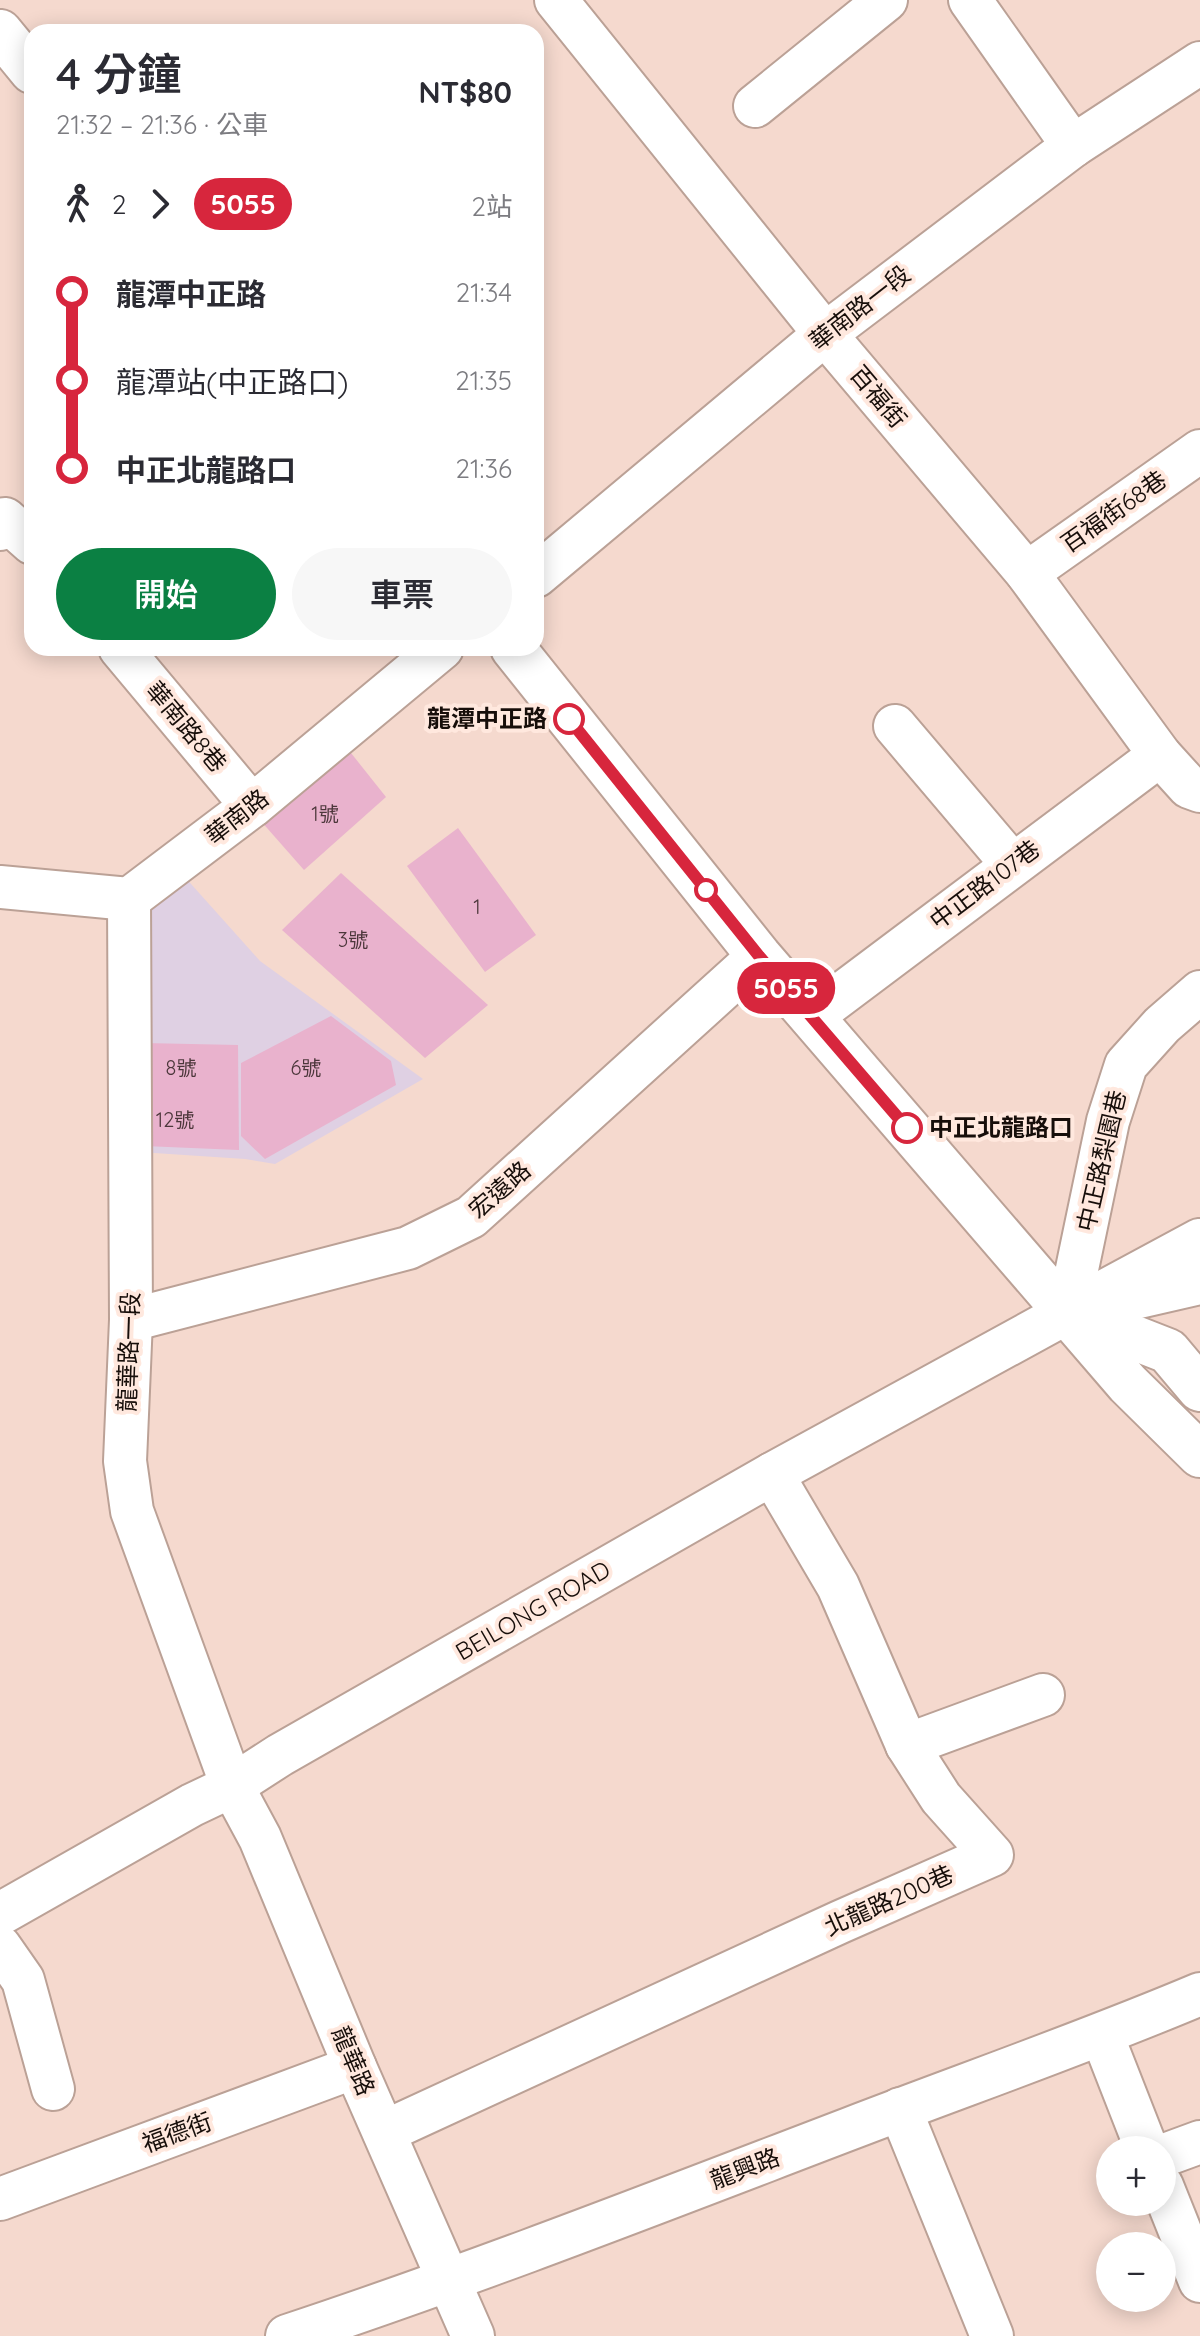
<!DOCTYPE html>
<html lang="zh-TW">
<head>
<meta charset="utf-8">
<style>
  :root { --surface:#fff; --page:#f7f7f7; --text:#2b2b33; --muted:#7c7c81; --accent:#0b8043 }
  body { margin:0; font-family:Quicksand,"Noto Sans TC",sans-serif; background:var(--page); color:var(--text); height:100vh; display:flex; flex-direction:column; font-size:30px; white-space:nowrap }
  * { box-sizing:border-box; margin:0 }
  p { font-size:26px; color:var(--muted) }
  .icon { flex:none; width:44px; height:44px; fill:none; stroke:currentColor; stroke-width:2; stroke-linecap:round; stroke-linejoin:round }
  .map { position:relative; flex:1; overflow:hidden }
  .side { position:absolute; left:24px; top:24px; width:520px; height:632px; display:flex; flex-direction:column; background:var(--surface); border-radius:24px; box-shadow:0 4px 20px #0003 }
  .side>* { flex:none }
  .badge { padding:0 16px; border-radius:26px; font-size:28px; line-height:52px }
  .controls { position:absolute; left:1096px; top:2136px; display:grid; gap:16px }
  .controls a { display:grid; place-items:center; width:80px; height:80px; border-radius:50%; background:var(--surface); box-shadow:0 4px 20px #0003; font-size:40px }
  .map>.badge { position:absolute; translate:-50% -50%; box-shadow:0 0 0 4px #fff }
  .legs { display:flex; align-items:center; gap:12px; height:88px; padding:0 32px; font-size:26px }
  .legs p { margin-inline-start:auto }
  .head { display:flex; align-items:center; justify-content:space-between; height:136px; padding:0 32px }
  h1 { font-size:44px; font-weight:600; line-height:60px }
  .cta { display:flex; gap:16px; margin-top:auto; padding:16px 32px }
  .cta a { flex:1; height:92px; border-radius:48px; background:var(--accent); color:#fff; font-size:32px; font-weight:600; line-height:92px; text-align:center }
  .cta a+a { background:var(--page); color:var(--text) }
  ul { padding:0 32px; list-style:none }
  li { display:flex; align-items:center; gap:28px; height:88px; font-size:30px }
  li i { display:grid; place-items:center; width:12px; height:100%; margin:0 10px; background:currentColor }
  li i::after { content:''; width:20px; height:20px; margin:-10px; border:6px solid; border-radius:50%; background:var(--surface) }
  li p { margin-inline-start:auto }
  li:first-child i { background:linear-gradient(#0000 50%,currentColor 0) }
  li:last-child i { background:linear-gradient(currentColor 50%,#0000 0) }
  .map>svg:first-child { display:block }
  .education { fill:#dfd0e3 }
  .building { fill:#e9b2cd }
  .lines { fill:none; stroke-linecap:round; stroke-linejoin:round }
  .minor-casing { stroke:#bba196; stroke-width:46 }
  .major-casing { stroke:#bba196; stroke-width:48 }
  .minor { stroke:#fff; stroke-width:42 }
  .major { stroke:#fff; stroke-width:44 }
  .line-1-casing { stroke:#fff; stroke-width:18 }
  .line-1 { stroke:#d7263d; stroke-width:12 }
  .stop-1-dot { fill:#fff; stroke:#d7263d; stroke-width:4 }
  .labels { text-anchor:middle; stroke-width:8; stroke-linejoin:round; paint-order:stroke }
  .number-label { font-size:20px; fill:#4c373b }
  .street-label { font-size:24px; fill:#170e0a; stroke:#ffe8de }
  .stop-label { font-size:24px; font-weight:bold; fill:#170e0a; stroke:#ffe8de; text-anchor:end }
</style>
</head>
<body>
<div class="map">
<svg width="1200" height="2336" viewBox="0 0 1200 2336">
  <rect width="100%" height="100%" fill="#f5d9ce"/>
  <polygon class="education" points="183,875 260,961 423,1079 275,1164 245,1159 139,1152 145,902"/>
  <g class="building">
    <polygon points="347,748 386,797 304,870 260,820"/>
    <polygon points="458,828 536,935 485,972 407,866"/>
    <polygon points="341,873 488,1005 425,1058 282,930"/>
    <polygon points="331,1016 391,1061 396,1085 265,1159 241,1136 241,1063"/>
    <polygon points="144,1043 238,1045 239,1150 144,1146"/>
  </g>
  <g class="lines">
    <g class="minor-casing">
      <g id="minor">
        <polyline points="556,0 825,334 1027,573 1160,755 1189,787 1200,791"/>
        <polyline points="970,0 1073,146"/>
        <polyline points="755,106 886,0"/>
        <polyline points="0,529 5,519 32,543"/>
        <polyline points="1027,573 1200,451"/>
        <polyline points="536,576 825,334 1073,146 1200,63"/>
        <polyline points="120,648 252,806"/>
        <polyline points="895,726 1012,864"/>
        <polyline points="0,887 129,899 252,806 442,648"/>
        <polyline points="129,899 131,1320 125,1461 132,1511 232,1786 260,1838 355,2067 473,2336"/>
        <polyline points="811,1017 1160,755"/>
        <polyline points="131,1320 408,1248 471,1217 759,956"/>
        <polyline points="907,1745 1043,1695"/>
        <polyline points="0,1914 192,1805 232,1786 280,1755 772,1474 1068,1312 1108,1121 1126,1065 1162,1025 1200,992"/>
        <polyline points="0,1947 23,1980 53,2089"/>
        <polyline points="1102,2035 1147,2150"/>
        <polyline points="900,2109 992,2336"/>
        <polyline points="384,2132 840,1922 992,1855 941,1798 907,1745 838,1586 772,1474"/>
        <polyline points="1162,2156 1200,2142"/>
        <polyline points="1162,2186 1200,2281"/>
        <polyline points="0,2199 355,2067"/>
        <path d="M287,2336C477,2273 663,2200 849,2129C966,2084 1084,2043 1200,1994"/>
      </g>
    </g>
    <g class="major-casing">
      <g id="major">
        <polyline points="0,32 32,71"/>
        <polyline points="513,648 759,956 1128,1384 1200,1455"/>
        <polyline points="1121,1300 1200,1282"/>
        <polyline points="1068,1312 1200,1241"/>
        <polyline points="1071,1313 1168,1351 1200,1389"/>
      </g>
    </g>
    <use href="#minor" class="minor"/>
    <use href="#major" class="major"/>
  </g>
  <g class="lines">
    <g class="line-1-casing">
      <polyline id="line-1" points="569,719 759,956 907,1128"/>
    </g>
    <use href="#line-1" class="line-1"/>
  </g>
  <g class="stop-1-dot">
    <circle cx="569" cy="719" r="14"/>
    <circle cx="706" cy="890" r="10"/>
    <circle cx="907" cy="1128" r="14"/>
  </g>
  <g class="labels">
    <g class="number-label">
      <text x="325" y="821">1號</text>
      <text x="477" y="914">1</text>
      <text x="353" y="947">3號</text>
      <text x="181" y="1075">8號</text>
      <text x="306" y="1075">6號</text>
      <text x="175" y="1127">12號</text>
    </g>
    <g class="street-label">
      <text transform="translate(860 308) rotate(-38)" y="8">華南路一段</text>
      <text transform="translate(878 397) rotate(50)" y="8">百福街</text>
      <text transform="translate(1114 512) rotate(-35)" y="8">百福街68巷</text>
      <text transform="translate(186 727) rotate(50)" y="8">華南路8巷</text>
      <text transform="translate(237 817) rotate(-38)" y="8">華南路</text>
      <text transform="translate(985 885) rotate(-37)" y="8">中正路107巷</text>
      <text transform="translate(1102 1161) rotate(-77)" y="8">中正路梨園巷</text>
      <text transform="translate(500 1190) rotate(-41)" y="8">宏遠路</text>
      <text transform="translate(129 1352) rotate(-88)" y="8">龍華路一段</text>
      <text transform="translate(533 1611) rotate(-30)" y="8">BEILONG ROAD</text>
      <text transform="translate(889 1901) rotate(-24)" y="8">北龍路200巷</text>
      <text transform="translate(353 2061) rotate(67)" y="8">龍華路</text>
      <text transform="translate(177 2133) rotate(-20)" y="8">福德街</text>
      <text transform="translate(745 2169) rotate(-21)" y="8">龍興路</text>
    </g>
    <g class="stop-label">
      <text x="547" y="727">龍潭中正路</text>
      <text x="929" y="1136" text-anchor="start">中正北龍路口</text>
    </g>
  </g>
</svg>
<div class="controls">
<a>+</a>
<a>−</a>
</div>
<b class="badge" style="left:786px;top:988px;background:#d7263d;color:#fff">5055</b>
<section class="side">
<div class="head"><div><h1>4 分鐘</h1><p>21:32 – 21:36 · 公車</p></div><b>NT$80</b></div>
<div class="legs"><svg class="icon" aria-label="walk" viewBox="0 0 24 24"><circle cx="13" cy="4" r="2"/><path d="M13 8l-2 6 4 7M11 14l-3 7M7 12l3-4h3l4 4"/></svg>2<svg class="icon" aria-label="forward" viewBox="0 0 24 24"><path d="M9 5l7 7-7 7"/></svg><b class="badge" style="background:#d7263d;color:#fff">5055</b><p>2站</p></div>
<ul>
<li><i style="color:#d7263d"></i><b>龍潭中正路</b><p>21:34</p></li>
<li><i style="color:#d7263d"></i><span>龍潭站(中正路口)</span><p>21:35</p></li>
<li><i style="color:#d7263d"></i><b>中正北龍路口</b><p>21:36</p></li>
</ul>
<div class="cta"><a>開始</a><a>車票</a></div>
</section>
</div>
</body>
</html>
